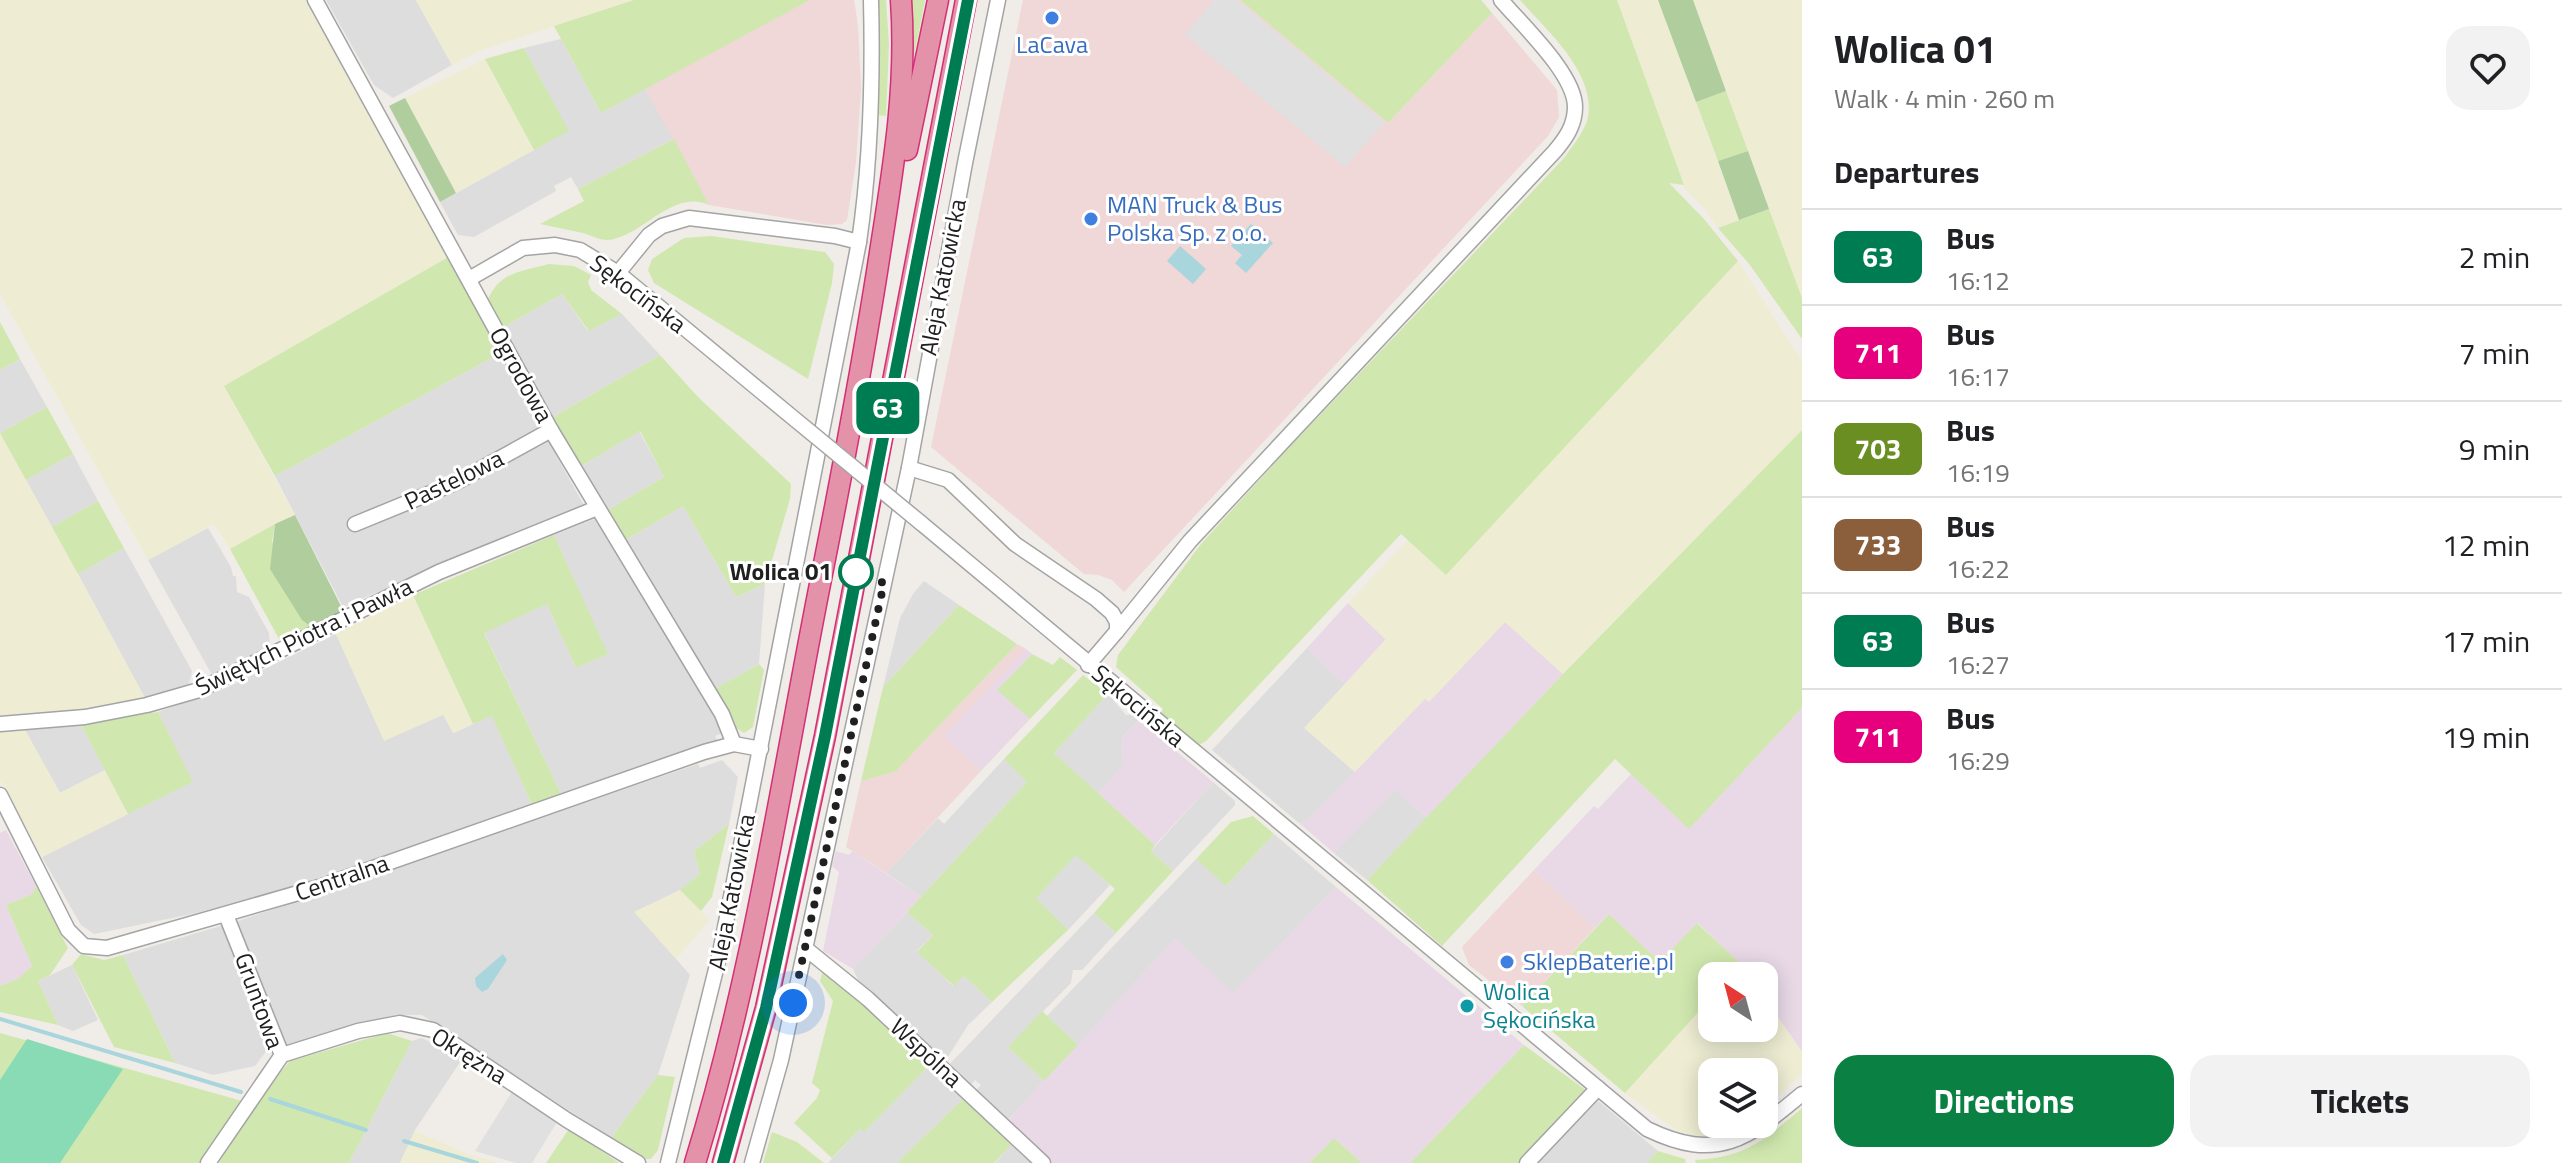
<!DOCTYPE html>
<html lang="en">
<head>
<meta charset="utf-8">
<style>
  :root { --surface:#fff; --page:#f2f2f2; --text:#202124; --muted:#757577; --line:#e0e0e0; --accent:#0b8043 }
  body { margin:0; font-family:"Titillium Web",sans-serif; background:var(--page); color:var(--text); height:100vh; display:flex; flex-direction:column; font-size:30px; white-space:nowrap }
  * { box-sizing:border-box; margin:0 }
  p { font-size:26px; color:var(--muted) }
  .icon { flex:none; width:44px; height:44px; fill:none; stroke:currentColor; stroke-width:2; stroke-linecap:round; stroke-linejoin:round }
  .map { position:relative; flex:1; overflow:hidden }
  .sheet { display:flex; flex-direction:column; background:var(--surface); width:760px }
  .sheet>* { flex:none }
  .badge { padding:0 16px; border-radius:12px; font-size:28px; line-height:52px }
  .needle { width:52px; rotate:324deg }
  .controls { position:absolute; left:1698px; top:962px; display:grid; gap:16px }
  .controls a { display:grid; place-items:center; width:80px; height:80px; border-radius:16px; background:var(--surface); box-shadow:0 4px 20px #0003; font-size:40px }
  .you { position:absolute; width:40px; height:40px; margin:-20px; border:6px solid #fff; border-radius:50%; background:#1a73e8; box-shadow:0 0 0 12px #1a73e833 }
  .map>.badge { position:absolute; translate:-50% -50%; box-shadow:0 0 0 4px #fff }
  h2 { padding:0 32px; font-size:30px; line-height:72px }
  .round { display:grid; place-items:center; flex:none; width:84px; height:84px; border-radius:24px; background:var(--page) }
  .summary { display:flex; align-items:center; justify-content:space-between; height:136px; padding:0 32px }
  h1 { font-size:38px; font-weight:700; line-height:60px }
  .action { display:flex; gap:16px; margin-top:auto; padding:16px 32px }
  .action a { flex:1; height:92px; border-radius:24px; background:var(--accent); color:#fff; font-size:32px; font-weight:700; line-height:92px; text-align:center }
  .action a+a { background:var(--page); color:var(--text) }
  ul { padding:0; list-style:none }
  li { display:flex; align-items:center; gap:24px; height:96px; padding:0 32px; border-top:2px solid var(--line) }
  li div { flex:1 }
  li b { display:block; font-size:30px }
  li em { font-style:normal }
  li .badge { min-width:88px; font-weight:700; text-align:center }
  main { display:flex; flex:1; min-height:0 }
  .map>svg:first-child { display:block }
  .residential { fill:#dedddd }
  .commercial { fill:#f0d7d8 }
  .industrial { fill:#e9d9e7 }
  .farmland { fill:#eeedd3 }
  .grass { fill:#d0e8af }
  .forest { fill:#b0cd9d }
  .pitch { fill:#88dbb4 }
  .parking { fill:#e0e0e0 }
  .water { fill:#a9d5dc }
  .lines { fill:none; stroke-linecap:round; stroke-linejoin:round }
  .stream { stroke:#a9d5dc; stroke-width:4 }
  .minor-casing { stroke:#a4a4a4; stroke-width:17 }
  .highway-casing { stroke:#d42e76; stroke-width:23 }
  .minor { stroke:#fff; stroke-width:14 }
  .highway { stroke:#e492a9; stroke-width:20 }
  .minor-bridge-casing { stroke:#a4a4a4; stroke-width:17; stroke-linecap:butt }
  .minor-bridge { stroke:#fff; stroke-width:14 }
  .line-casing { stroke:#fff; stroke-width:18 }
  .line { stroke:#007c52; stroke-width:12 }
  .walk { stroke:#202020; stroke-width:8; stroke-dasharray:0 14.4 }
  .shop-dot { fill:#3f7fe0; stroke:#fff; stroke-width:3 }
  .stop-dot { fill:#fff; stroke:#007c52; stroke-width:4 }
  .culture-dot { fill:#0f9aa8; stroke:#fff; stroke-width:3 }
  .labels { text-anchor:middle; stroke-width:6; stroke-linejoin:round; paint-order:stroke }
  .shop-label { font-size:24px; fill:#366cbe; stroke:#fff; text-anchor:start }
  .street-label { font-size:24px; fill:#202020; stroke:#fff }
  .stop-label { font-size:24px; font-weight:bold; fill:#202020; stroke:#fff; text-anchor:end }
  .culture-label { font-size:24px; fill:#0d838f; stroke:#fff; text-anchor:start }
</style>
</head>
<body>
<main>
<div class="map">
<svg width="1802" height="1163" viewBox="0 0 1802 1163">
  <rect width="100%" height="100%" fill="#f0ece7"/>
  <g class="residential">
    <polygon points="326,0 416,0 452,65 393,98 374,85"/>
    <polygon points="561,39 601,113 645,88 674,139 578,189 571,177 554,186 556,191 474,237 458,235 440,202 568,131 524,48"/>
    <polygon points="562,294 588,331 622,314 660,355 553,417 500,329"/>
    <polygon points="499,354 585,507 496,541 343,607 275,476"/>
    <polygon points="20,359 47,407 0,433 0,370"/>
    <polygon points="639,431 664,477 606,511 581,466"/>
    <polygon points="73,454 98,501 52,527 26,480"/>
    <polygon points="683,506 736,597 765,584 759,664 711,691 622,542"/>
    <polygon points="597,518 723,733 715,736 718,742 561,794 484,632 547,604 576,668 607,654 554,535"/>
    <polygon points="208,528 231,567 233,576 236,576 237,592 249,597 269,633 270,648 212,675 148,560"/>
    <polygon points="124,548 192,671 189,684 146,700 78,574"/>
    <polygon points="924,581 959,605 883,687 900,618 913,594"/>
    <polygon points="336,634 384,740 443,714 454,733 492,715 532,805 279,891 192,914 94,934 81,925 42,857 192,782 158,712 226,688"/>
    <polygon points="1307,648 1345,684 1305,728 1355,772 1307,821 1299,823 1212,750"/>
    <polygon points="1108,694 1126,715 1132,714 1139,720 1122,737 1123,765 1098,794 1054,753"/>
    <polygon points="80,723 105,770 60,793 25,730"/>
    <polygon points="1004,759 1028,781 921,897 886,873 938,818 944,824"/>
    <polygon points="722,760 738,777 729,824 694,851 700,874 680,890 635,912 690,975 658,1075 611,1138 422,1015 397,1015 293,1050 286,1046 235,922 698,764 700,768"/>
    <polygon points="1213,782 1235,801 1235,805 1173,871 1151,851"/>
    <polygon points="1395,789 1427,818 1367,880 1334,853"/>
    <polygon points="1274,834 1336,887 1233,994 1175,939 1078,1045 1047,1016 1196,859 1227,885"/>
    <polygon points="1076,854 1110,885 1068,930 1035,898"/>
    <polygon points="907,912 933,935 917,951 953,986 964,976 992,1002 968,1025 946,1060 938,1060 860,984 853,969"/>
    <polygon points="1094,913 1116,933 1082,970 1073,970 1071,983 1008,1047 1044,1081 1005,1123 974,1092 981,1085 975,1080 970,1086 947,1067"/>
    <polygon points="224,925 271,1045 255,1066 213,1075 175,1063 123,955"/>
    <polygon points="72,965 98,1020 73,1031 58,1025 38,981"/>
    <polygon points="421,1038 464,1056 415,1130 400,1163 349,1163 412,1041"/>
    <polygon points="931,1064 966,1096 897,1163 828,1163 861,1128 865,1131"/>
    <polygon points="1597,1100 1658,1151 1647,1163 1538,1163"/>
    <polygon points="1011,1145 1031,1163 995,1163"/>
  </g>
  <g class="commercial">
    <polygon points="809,0 854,0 858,25 861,89 856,162 847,220 842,224 827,225 709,205 645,88"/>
    <polygon points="1023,0 1240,0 1388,123 1492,13 1557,90 1559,117 1548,136 1124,592 1112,580 1098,575 1084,574 931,447"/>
    <polygon points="1017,644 1026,649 945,736 981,771 886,873 846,847 861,781 895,772"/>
    <polygon points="1534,870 1595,928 1522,1006 1469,965 1462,947"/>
  </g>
  <g class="industrial">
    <polygon points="1348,603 1386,639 1345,684 1307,648"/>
    <polygon points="1505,622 1563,674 1427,818 1395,790 1334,853 1299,823 1307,821 1425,698 1429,701"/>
    <polygon points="1026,649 1032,654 998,690 1030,719 981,771 944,736"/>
    <polygon points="1802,708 1802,1052 1764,997 1764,976 1749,976 1741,965 1698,923 1660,962 1609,914 1595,928 1534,870 1594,806 1598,809 1631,774 1689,828"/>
    <polygon points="1139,720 1213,782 1155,845 1098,794 1123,765 1122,737"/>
    <polygon points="6,830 36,886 32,894 6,905 32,966 19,978 0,986 0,833"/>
    <polygon points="836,851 849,855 852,851 921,897 853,969 823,951 839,872 832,866"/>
    <polygon points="1336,887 1500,1024 1498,1030 1505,1037 1511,1034 1524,1045 1410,1163 1362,1163 1334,1138 1309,1163 1044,1163 1048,1158 1008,1120 1175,939 1233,993"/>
  </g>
  <g class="farmland">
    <polygon points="0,0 308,0 450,256 224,386 295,515 230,549 214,524 148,560 0,294"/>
    <polygon points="416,0 634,0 482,50 452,65"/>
    <polygon points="1617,0 1658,0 1739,220 1718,228 1703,207 1685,189"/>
    <polygon points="1693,0 1802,0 1802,298 1769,209"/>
    <polygon points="485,59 534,150 456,193 405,98"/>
    <polygon points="1738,261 1802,361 1802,430 1563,674 1505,622 1429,702 1425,699 1355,772 1304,728 1386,640 1348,603 1408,540 1446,574"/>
    <polygon points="0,433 78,574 146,700 97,708 0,718"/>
    <polygon points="413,595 473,724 453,733 443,715 384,741 336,634"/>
    <polygon points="25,730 60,793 105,770 128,814 42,857 0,780 0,731"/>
    <polygon points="680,890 710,920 676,959 634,912"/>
    <polygon points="1712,997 1712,1028 1764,1028 1764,997 1802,1052 1802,1074 1764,1108 1764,1072 1712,1072 1712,1124 1744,1124 1727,1133 1698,1137 1676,1130 1625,1093"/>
    <polygon points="415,1131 468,1154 499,1163 400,1163"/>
  </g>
  <g class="grass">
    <polygon points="634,0 810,0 601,113 554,26"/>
    <polygon points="876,0 886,0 889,44 886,116 877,115 879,64"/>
    <polygon points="911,0 925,0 914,57 912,57"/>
    <polygon points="1240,0 1481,0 1492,13 1388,123"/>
    <path d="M1520,0H1617L1684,185L1669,183L1704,219L1738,261L1446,575L1401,534L1206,741L1199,745L1161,714L1163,709L1116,667L1118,655L1201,544L1284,453L1564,158C1572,147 1583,133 1587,121C1599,75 1547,31 1520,0Z"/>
    <polygon points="524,48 569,131 534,150 485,59"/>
    <polygon points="1726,91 1748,151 1718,161 1696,102"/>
    <path d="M674,139L709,205C672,188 640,239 607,240C599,240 590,235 583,233C569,230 554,227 540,224L584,201L578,189Z"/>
    <polygon points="1769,209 1802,298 1802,339 1750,265 1718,228"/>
    <polygon points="711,236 825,252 834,264 832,283 808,379 654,283 648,270 652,259 684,238"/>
    <polygon points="450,256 499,354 275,476 224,386"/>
    <path d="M549,264L574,266L591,275L588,282L591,290L622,314L589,331L562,294L500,329L487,301C500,271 520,272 549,264Z"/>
    <polygon points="0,322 20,359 0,370"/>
    <polygon points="660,355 698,397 791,484 790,499 765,584 736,597 683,506 622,542 606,511 664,477 640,431 581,466 553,417"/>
    <polygon points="47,407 73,454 26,480 0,433"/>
    <polygon points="1802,430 1802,708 1689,829 1615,759 1442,946 1367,880 1563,674"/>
    <polygon points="98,501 124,548 78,574 52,527"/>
    <polygon points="275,524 272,541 313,628 284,642 279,639 230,549"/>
    <polygon points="554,535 608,654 576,668 547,604 484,633 561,794 532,805 492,716 473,724 413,595"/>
    <polygon points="959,605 1017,644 895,772 861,781 883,687"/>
    <polygon points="1032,654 1053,665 1060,657 1077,670 1030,719 997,690"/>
    <polygon points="759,664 764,670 753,727 744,733 732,725 711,691"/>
    <polygon points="1083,675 1108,694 1054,753 1155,845 1151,851 1173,871 1116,933 1094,913 1115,889 1076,855 1036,898 1068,930 992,1002 964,976 954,986 917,952 933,935 907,912 1027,782 1004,759"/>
    <polygon points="158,712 193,782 128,814 80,723"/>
    <polygon points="1253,816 1274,834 1226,886 1196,859 1231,822"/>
    <polygon points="729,824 712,897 701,911 680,890 700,874 694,851"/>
    <polygon points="36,886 68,948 50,975 38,981 58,1025 0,1012 0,986 19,978 32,966 6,905 32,894"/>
    <polygon points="1609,914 1660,962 1697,923 1742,965 1731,976 1712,976 1712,997 1625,1093 1522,1006"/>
    <polygon points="81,954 104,960 123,955 175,1063 114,1047 72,965"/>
    <polygon points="823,969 845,984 931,1064 864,1132 860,1129 832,1158 794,1123 817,1098 820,1090 812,1083 833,1001 820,981"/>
    <polygon points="1042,1011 1078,1045 1044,1081 1008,1047"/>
    <polygon points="0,1033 242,1101 200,1163 49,1163 0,1097"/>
    <polygon points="387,1033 412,1041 349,1163 219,1163 256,1101 290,1061"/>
    <polygon points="1524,1045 1587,1091 1519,1163 1410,1163"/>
    <polygon points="658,1075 675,1077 658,1150 651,1159 642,1159 611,1138"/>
    <polygon points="966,1096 1015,1141 994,1163 897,1163"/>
    <path d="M1802,1108V1163H1696L1695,1160C1747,1157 1764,1140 1802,1108Z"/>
    <polygon points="569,1129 619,1163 546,1163"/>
    <polygon points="772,1132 797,1142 824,1163 763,1163"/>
    <polygon points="1334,1138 1362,1163 1309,1163"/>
    <polygon points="1658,1151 1685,1159 1686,1163 1647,1163"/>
  </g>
  <g class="forest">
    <polygon points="1658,0 1693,0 1726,91 1696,102"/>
    <polygon points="405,98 456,193 440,202 389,106"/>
    <polygon points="1748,151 1769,209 1739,220 1718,161"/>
    <polygon points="295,515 345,614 313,628 302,620 270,569 275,524"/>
  </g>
  <polygon class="pitch" points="27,1039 123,1069 60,1163 0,1163 0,1080"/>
  <g class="parking">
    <polygon points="1214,0 1237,0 1385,123 1345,167 1185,35"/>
    <polygon points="512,1092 557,1122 532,1163 516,1163 475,1151"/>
  </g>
  <g class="water">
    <polygon points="1251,224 1273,243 1246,273 1235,263 1242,255 1231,246"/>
    <polygon points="1180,246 1206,269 1193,284 1167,261"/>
    <polygon points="503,954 507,960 488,989 482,992 476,986 475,978"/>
  </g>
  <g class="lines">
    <g class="stream">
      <polyline points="0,1019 241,1092"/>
      <polyline points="270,1099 366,1130"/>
      <polyline points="404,1141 477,1163"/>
    </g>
    <g class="minor-casing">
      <g id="minor">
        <polyline points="315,0 551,430 722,714 734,744"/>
        <polyline points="618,273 649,235 662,226 689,218 835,236 859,242"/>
        <polyline points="469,279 523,248 555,245 580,250 618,273 786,412"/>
        <polyline points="909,468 948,480 1015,544 1096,599 1112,613 1117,622 1117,631 1088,665"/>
        <path d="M921,523L1647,1129C1717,1163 1748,1139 1802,1094"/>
        <polyline points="355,524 455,483 551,430"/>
        <path d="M1117,631L1190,541L1555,151C1566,138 1575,125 1575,107C1575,74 1522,25 1501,0"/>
        <polyline points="0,724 85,717 147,705 199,690 439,572 597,508"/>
        <polyline points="0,795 68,930 84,946 107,948 319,887 704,752 734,744 761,749"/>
        <polyline points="805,948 868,999 1043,1163"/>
        <polyline points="282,1055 358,1031 400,1023 433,1030 567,1120 638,1163"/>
        <polyline points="208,1163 282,1055 226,915"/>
        <path d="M668,1163L720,953L859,242C871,161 873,82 871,0"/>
        <polyline points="752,1163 781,1060 909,468 965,163 998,0"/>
        <polyline points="1527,1163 1598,1088"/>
      </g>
    </g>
    <g class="highway-casing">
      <g id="highway">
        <polyline points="907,150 938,0"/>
        <path d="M695,1163C754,972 782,775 821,579C843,468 864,358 881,246C894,164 907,84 901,0"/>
        <polyline points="723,1163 766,1008 825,736 966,0"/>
      </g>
    </g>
    <use href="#minor" class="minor"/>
    <use href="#highway" class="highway"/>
    <g class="minor-bridge-casing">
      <polyline id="minor-bridge" points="786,412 921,523"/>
    </g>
    <use href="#minor-bridge" class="minor-bridge"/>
  </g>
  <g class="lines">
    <g class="line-casing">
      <polyline id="line" points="723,1163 766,1008 825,736 968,0"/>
    </g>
    <use href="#line" class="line"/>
    <polyline class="walk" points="793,1003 884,583 856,572"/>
  </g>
  <g class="shop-dot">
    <circle cx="1052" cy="18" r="8"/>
    <circle cx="1091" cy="219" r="8"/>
    <circle cx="1507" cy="962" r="8"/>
  </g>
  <circle class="stop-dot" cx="856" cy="572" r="16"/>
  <circle class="culture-dot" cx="1467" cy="1006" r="8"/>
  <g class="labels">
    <g class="shop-label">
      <text x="1052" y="53" text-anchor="middle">LaCava</text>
      <text x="1107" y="213">MAN Truck &amp; Bus<tspan x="1107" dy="28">Polska Sp. z o.o.</tspan></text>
      <text x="1523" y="970">SklepBaterie.pl</text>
    </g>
    <g class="street-label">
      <text transform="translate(943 277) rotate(-79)" y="8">Aleja Katowicka</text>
      <text transform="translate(638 294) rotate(37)" y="8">Sękocińska</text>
      <text transform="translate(521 375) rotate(61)" y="8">Ogrodowa</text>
      <text transform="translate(454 480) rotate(-26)" y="8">Pastelowa</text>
      <text transform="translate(304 637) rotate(-26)" y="8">Świętych Piotra i Pawła</text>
      <text transform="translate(1138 706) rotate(40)" y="8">Sękocińska</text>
      <text transform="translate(342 878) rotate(-19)" y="8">Centralna</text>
      <text transform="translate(732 892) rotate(-79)" y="8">Aleja Katowicka</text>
      <text transform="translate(259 1001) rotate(70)" y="8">Gruntowa</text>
      <text transform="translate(926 1053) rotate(43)" y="8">Wspólna</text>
      <text transform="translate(469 1056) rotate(32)" y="8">Okrężna</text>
    </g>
    <g class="stop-label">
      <text x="832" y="580">Wolica 01</text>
    </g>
    <g class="culture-label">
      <text x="1483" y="1000">Wolica<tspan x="1483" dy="28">Sękocińska</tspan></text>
    </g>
  </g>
</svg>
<div class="controls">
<a><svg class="needle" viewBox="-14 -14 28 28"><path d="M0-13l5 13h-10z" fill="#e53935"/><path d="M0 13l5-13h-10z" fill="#757577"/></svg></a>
<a><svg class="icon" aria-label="layers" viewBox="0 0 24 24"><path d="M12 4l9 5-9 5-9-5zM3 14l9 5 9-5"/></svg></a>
</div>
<div class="you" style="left:793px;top:1003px"></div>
<b class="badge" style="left:888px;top:408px;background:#007c52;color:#fff">63</b>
</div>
<section class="sheet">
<div class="summary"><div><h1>Wolica 01</h1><p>Walk · 4 min · 260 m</p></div><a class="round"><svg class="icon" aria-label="heart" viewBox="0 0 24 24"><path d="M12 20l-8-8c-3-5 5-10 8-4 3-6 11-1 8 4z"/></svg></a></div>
<h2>Departures</h2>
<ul>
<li><span class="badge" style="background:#007c52;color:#fff">63</span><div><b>Bus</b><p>16:12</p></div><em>2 min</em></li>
<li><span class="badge" style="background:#e6007e;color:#fff">711</span><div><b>Bus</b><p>16:17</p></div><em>7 min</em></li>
<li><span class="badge" style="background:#6b8e23;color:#fff">703</span><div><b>Bus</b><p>16:19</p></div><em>9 min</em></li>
<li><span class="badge" style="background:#8b5e3c;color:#fff">733</span><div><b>Bus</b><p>16:22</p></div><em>12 min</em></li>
<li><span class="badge" style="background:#007c52;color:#fff">63</span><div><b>Bus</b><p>16:27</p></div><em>17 min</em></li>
<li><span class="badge" style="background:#e6007e;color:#fff">711</span><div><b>Bus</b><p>16:29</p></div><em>19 min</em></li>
</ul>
<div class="action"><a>Directions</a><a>Tickets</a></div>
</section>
</main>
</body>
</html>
